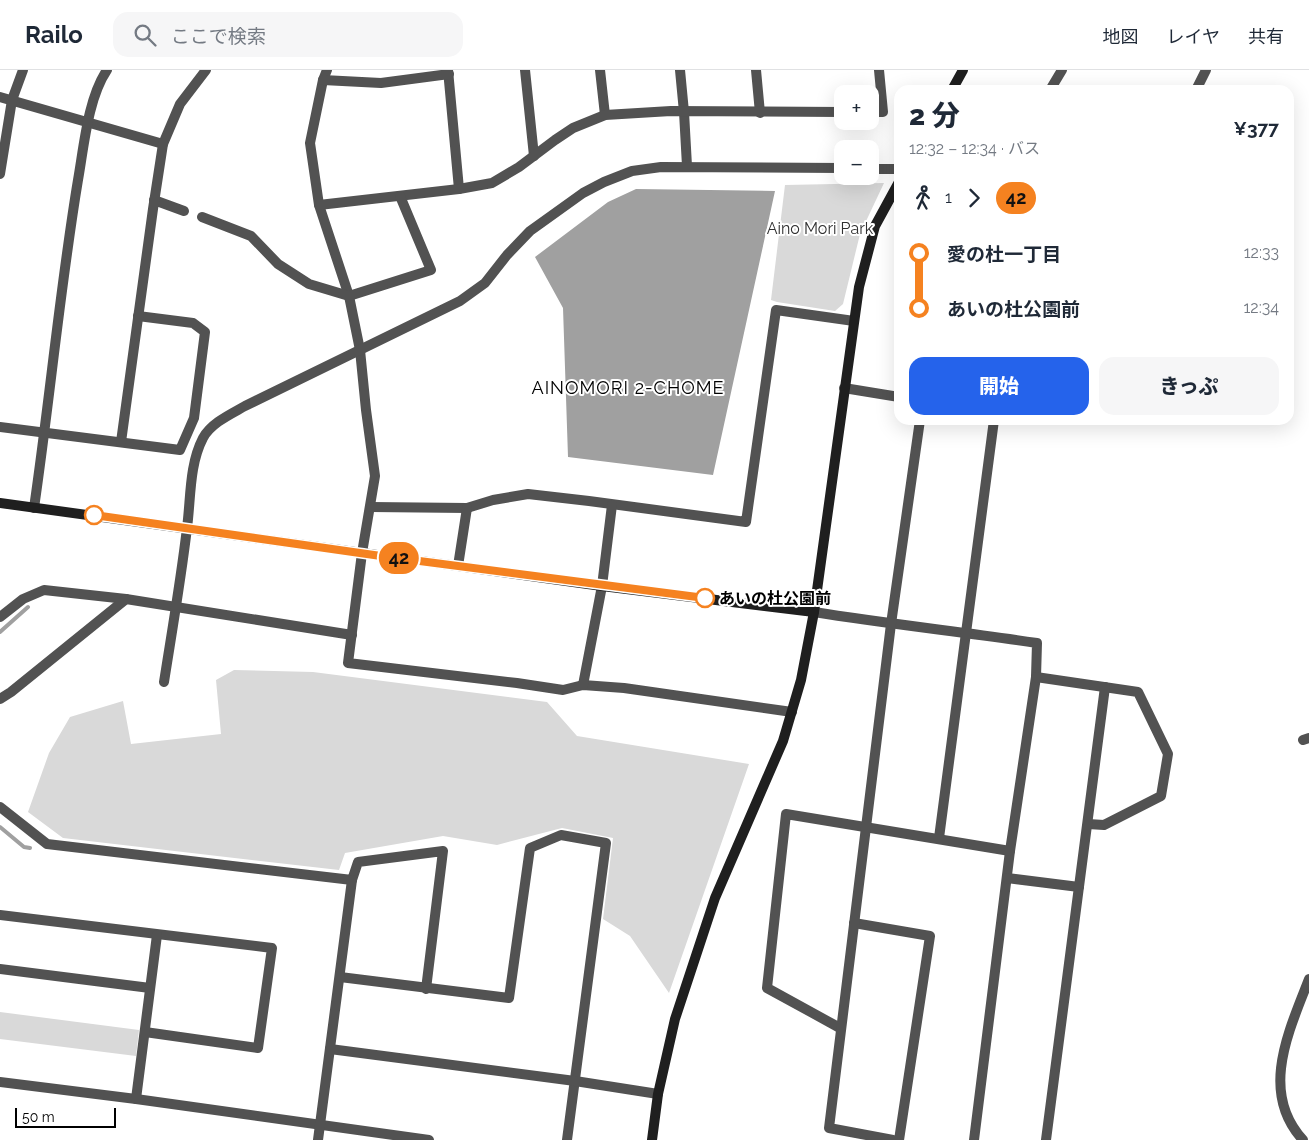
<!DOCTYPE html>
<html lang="ja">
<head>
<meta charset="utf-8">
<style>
  :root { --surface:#fff; --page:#f6f6f7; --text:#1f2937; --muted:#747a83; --line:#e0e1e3; --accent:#2563eb }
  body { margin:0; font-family:Raleway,"Noto Sans JP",sans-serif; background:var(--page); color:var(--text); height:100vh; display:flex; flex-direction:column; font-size:19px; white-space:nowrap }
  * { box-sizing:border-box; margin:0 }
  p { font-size:16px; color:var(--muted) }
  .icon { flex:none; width:28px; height:28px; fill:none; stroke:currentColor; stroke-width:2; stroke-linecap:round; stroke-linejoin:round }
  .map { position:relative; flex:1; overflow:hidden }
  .drawer { position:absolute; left:894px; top:15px; width:400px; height:340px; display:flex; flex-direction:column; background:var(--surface); border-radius:15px; box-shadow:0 5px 20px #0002 }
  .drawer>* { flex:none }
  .badge { padding:0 10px; border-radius:16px; font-size:18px; line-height:32px }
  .buttons { position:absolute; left:834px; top:15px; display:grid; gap:10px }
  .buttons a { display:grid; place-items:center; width:45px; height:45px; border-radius:10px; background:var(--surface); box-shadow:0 5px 20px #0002; font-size:25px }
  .scale { position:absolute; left:15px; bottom:12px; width:101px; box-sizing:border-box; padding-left:5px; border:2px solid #000; border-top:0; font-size:14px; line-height:18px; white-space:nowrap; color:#000; -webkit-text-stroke:4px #fff; paint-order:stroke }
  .map>.badge { position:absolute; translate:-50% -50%; box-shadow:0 0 0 2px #fff }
  .legs { display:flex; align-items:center; gap:8px; height:55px; padding:0 15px; font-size:16px }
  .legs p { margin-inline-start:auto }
  .overview { display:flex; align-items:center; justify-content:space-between; height:85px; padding:0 15px }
  h1 { font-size:28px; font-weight:800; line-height:38px }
  .primary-button { display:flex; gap:10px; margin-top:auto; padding:10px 15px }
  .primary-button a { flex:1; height:58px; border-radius:15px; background:var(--accent); color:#fff; font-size:20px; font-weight:800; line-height:58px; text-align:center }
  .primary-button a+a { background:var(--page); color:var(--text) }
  ul { padding:0 15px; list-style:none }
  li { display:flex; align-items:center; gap:18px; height:55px; font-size:19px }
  li i { display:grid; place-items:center; width:8px; height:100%; margin:0 6px; background:currentColor }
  li i::after { content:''; width:12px; height:12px; margin:-6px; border:4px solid; border-radius:50%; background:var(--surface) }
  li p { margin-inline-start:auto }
  li:first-child i { background:linear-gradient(#0000 50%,currentColor 0) }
  li:last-child i { background:linear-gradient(currentColor 50%,#0000 0) }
  header { display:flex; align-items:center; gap:30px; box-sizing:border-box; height:70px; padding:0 25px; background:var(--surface); border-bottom:1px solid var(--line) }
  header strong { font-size:24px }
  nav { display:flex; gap:28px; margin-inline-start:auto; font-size:18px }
  .search { width:350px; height:45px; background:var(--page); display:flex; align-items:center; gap:12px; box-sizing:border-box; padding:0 18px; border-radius:15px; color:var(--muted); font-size:19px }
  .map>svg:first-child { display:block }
  .green { fill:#d9d9d9 }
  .water { fill:#a0a0a0 }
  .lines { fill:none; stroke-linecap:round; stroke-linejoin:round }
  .stream { stroke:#a0a0a0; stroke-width:4 }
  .street { stroke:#525252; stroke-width:10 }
  .secondary { stroke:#1f1f1f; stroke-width:10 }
  .line-1-casing { stroke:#fff; stroke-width:11 }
  .line-1 { stroke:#f58220; stroke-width:8 }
  .stop-1-dot { fill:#fff; stroke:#f58220; stroke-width:2.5 }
  .labels { text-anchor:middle; stroke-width:4; stroke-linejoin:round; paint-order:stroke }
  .park-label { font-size:16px; fill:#303030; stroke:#fff }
  .stop-label { font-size:16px; font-weight:bold; fill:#000; stroke:#fff; text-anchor:start }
  .neighbourhood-label { font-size:18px; letter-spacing:1px; fill:#000; stroke:#fff }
</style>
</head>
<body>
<header>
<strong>Railo</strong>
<div class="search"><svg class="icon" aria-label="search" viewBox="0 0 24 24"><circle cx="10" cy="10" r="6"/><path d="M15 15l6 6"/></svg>ここで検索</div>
<nav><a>地図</a><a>レイヤ</a><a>共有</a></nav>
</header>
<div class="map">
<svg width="1309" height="1070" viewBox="0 0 1309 1070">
  <rect width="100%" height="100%" fill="#fff"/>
  <g class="green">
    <polygon points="884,113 860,164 843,234 835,241 777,232 771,230 785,115"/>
    <polygon points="234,600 313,602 547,632 577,666 749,694 669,923 630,866 603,849 613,768 562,758 497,775 443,766 345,783 339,800 63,768 28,742 49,683 70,647 123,631 131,674 221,664 216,610"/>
    <polygon points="0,942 139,960 136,986 0,969"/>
  </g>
  <polygon class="water" points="636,119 775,121 713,405 568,387 563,238 535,187 608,132"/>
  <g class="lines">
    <g class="stream">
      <polyline points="0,562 28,537"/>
      <polyline points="0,757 24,777 30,778"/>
    </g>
    <g class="street">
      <polyline points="327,0 323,10 310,73 319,135 349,226 360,280 366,340 375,406 362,483 348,593 517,613 563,620 583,615 624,618 792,642"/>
      <polyline points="448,0 459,119"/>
      <polyline points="525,0 534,86"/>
      <polyline points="600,0 605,45"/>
      <polyline points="680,0 684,42 687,96"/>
      <polyline points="756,0 760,43"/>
      <polyline points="323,10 381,13 449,4"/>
      <polyline points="1050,20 1062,0"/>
      <polyline points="1196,20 1206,0"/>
      <polyline points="0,27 163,74"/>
      <polyline points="870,42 883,42 879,0"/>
      <polyline points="870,99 899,99"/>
      <polyline points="0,104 12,30 23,0"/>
      <polyline points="154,130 184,141"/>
      <polyline points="319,135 459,119 492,113 519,97 555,70 573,58 605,45 671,41 842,42"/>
      <polyline points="202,147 251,166 278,194 309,214 349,226 431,200 400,126"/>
      <polyline points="844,318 899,327"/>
      <polyline points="0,357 180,380 194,348 205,262 193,253 138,246"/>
      <polyline points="121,372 153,139 163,74 180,34 206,0"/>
      <polyline points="371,437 467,438 493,430 528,424 589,431 746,452 776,240 854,251"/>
      <path d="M34,438C50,328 60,218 78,110C84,76 88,28 107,0"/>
      <polyline points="458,496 467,438"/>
      <path d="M814,542C889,554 963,562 1037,573L1036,607L1010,781L974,1070"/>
      <polyline points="0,547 23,529 44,520 126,529 352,565"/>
      <polyline points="1036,607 1138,622 1168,684 1161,726 1104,755 1088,754"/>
      <path d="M164,612C172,561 181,509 187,458C191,428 189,395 203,368C211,353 231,344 245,336L460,231L485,213L507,185L530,161L583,123L604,112L632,101L661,97L842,98"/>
      <polyline points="583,615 602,516 612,435"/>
      <polyline points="0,629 11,622 126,529"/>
      <polyline points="1303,670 1309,668"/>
      <polyline points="0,737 47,774 352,810 358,792 443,781 426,919"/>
      <polyline points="939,768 994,350"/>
      <polyline points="1007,808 1079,817"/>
      <polyline points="0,845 272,878 258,978 145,962"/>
      <polyline points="854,853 930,866 899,1070"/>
      <polyline points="0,899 150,918"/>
      <polyline points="340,907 509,928 530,778 561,765 606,773 567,1070"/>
      <polyline points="840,958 767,918 786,744 1010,781"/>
      <polyline points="330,979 575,1011 658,1024"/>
      <polyline points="0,1012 136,1029 429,1070"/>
      <polyline points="136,1029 157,865"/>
      <polyline points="318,1070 352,810"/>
      <polyline points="893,1070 829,1058 891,554 920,350"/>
      <polyline points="1046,1070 1105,617"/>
      <path d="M1303,1070C1259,1022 1289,961 1309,909"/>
    </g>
    <g class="secondary">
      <polyline points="952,20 963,0"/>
      <polyline points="0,433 602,516 814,542"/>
      <polyline points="652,1070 658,1024 675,949 715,828 783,671 801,610 814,542 859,217 875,156 899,112"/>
    </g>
  </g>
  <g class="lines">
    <g class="line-1-casing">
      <polyline id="line-1" points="94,445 381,486 705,528"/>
    </g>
    <use href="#line-1" class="line-1"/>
  </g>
  <g class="stop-1-dot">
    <circle cx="94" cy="445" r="9"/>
    <circle cx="705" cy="528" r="9"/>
  </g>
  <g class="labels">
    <g class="park-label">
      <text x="820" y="164">Aino Mori Park</text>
    </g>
    <g class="stop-label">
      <text x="719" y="534">あいの杜公園前</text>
    </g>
    <g class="neighbourhood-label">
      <text x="628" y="324">AINOMORI 2-CHOME</text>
    </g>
  </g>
</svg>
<div class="buttons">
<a>+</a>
<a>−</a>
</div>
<div class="scale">50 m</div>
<b class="badge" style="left:399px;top:488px;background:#f58220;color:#111">42</b>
<section class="drawer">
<div class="overview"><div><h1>2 分</h1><p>12:32 – 12:34 · バス</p></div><b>¥377</b></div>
<div class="legs"><svg class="icon" aria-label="walk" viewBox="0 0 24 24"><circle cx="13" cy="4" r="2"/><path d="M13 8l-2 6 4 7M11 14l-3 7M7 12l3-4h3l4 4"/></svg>1<svg class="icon" aria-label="forward" viewBox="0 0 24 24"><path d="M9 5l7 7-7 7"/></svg><b class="badge" style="background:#f58220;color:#111">42</b></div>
<ul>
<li><i style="color:#f58220"></i><b>愛の杜一丁目</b><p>12:33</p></li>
<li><i style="color:#f58220"></i><b>あいの杜公園前</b><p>12:34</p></li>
</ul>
<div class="primary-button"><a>開始</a><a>きっぷ</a></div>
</section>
</div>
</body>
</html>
